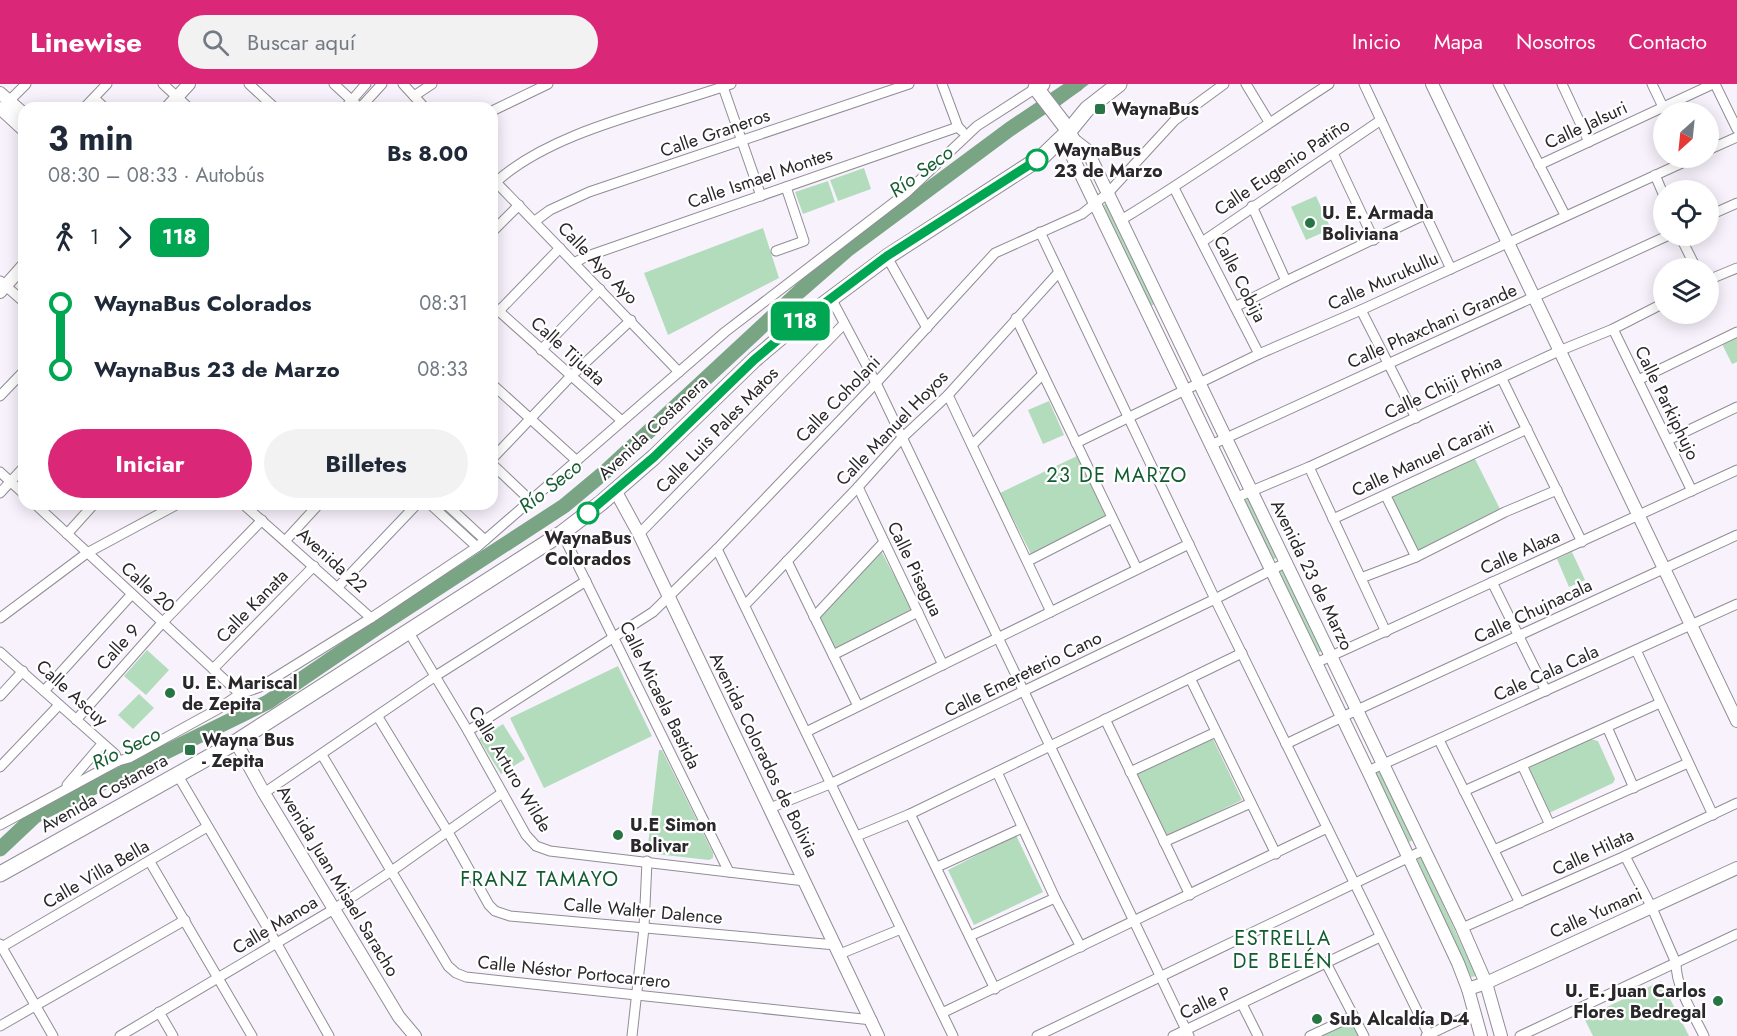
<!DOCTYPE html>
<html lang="es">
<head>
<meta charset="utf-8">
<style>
  :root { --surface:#fff; --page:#f2f2f3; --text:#1f2937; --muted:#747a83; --accent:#db2777 }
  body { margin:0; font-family:Jost,sans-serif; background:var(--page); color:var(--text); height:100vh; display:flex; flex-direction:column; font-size:22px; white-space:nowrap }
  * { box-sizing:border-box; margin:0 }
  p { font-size:20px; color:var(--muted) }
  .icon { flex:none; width:33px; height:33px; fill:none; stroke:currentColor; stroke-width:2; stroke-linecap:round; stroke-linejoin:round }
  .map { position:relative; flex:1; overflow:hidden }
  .sheet { position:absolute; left:18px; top:18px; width:480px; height:408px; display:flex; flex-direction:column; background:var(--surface); border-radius:18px; box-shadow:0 3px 15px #0003 }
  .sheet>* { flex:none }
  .badge { padding:0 12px; border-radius:9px; font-size:21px; line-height:39px }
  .needle { width:39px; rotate:207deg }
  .controls { position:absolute; left:1653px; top:18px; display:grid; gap:12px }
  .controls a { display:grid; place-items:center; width:66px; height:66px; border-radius:50%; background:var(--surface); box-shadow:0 3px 15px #0003; font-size:30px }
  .map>.badge { position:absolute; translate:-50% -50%; box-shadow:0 0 0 3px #fff }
  .legs { display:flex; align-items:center; gap:9px; height:66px; padding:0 30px; font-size:20px }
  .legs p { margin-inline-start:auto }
  .headline { display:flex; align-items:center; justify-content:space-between; height:102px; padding:0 30px }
  h1 { font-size:33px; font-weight:700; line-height:45px }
  .cta { display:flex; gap:12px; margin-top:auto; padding:12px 30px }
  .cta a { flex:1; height:69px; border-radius:36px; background:var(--accent); color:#fff; font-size:24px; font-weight:700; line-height:69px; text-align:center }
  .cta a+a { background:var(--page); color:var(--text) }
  ul { padding:0 30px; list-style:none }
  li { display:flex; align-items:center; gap:21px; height:66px; font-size:22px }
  li i { display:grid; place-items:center; width:9px; height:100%; margin:0 8px; background:currentColor }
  li i::after { content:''; width:15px; height:15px; margin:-8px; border:4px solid; border-radius:50%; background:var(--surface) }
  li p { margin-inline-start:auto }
  li:first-child i { background:linear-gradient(#0000 50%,currentColor 0) }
  li:last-child i { background:linear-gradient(currentColor 50%,#0000 0) }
  header { display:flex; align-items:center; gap:36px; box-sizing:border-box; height:84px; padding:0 30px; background:var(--accent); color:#fff }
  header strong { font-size:28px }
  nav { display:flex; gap:33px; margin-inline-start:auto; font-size:21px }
  .search { width:420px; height:54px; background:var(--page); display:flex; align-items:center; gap:15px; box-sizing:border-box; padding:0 21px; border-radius:33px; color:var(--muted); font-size:22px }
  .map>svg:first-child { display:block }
  .green { fill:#b3dcbd }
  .water { fill:#7aa585 }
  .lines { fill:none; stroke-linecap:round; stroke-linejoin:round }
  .river { stroke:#7aa585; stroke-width:15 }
  .minor-casing { stroke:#928c95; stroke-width:11 }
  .tertiary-casing { stroke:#928c95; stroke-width:14 }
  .primary-casing { stroke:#928c95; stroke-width:17 }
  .minor { stroke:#fff; stroke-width:9 }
  .tertiary { stroke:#fff; stroke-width:12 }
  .primary { stroke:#fff; stroke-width:15 }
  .line-1-casing { stroke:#fff; stroke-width:14 }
  .line-1 { stroke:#00a651; stroke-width:9 }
  .poi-dot { fill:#277545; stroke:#fff; stroke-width:2 }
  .stop-1-dot { fill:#fff; stroke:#00a651; stroke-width:3 }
  .labels { text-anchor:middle; stroke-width:4.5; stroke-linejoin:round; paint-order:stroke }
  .poi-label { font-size:18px; font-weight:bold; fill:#2b282c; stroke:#fff; text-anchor:start }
  .street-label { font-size:18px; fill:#2b282c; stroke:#fff }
  .stop-label { font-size:18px; font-weight:bold; fill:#2b282c; stroke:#fff; text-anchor:start }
  .water-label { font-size:20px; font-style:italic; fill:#185d34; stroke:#fff }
  .neighbourhood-label { font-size:20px; letter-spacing:1.5px; fill:#125c31; stroke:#fff }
</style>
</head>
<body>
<header>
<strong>Linewise</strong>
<div class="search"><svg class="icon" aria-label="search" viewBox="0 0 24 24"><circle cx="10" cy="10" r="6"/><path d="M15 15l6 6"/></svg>Buscar aquí</div>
<nav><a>Inicio</a><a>Mapa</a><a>Nosotros</a><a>Contacto</a></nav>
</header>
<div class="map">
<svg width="1737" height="952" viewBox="0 0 1737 952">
  <rect width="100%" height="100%" fill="#f8f2fc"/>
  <g class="green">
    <polygon points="864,84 871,105 838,117 830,96"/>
    <polygon points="828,97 835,118 803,130 795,108"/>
    <polygon points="1316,112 1331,145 1306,156 1291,123"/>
    <polygon points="1107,119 1156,219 1151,222 1102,122"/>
    <polygon points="763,144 779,194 668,251 644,189"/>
    <polygon points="1737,251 1737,278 1732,280 1721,258"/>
    <polygon points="1049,317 1064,351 1043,360 1028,326"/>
    <polygon points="1077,372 1107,435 1032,472 1000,409"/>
    <polygon points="1474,373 1501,427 1416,468 1390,413"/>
    <polygon points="1248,413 1278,473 1272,476 1243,416"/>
    <polygon points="881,467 912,525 835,565 819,535"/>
    <polygon points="1572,468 1585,496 1569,503 1557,475"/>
    <polygon points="1283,485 1322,567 1317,569 1278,487"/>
    <polygon points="147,566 169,586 146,611 124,592"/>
    <polygon points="618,582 652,652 544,704 510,634"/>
    <polygon points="139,610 154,624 133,645 118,631"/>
    <polygon points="503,640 525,675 501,690 479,655"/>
    <polygon points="1213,655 1242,716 1164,754 1133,692"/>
    <polygon points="1590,655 1598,657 1615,695 1613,699 1547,730 1537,727 1520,687"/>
    <polygon points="659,666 662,666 713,769 713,774 709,776 647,769"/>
    <polygon points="1379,685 1413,756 1409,758 1375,687"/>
    <polygon points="1016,751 1043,808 974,841 948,786"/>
    <polygon points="1421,773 1476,892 1471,893 1417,775"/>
    <polygon points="1661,897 1689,952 1593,952 1584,934"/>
    <polygon points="1351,937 1359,952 1321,952"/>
  </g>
  <polygon class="water" points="1067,0 1089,0 1058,23 1050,13"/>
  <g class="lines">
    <polyline class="river" points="0,765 35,732 268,618 375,545 564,422 606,387 800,207 847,166 1010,45 1077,0"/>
    <g class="minor-casing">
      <g id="minor">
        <polyline points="163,0 189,24"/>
        <polyline points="249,0 275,24"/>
        <polyline points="334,0 360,24 382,0"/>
        <polyline points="403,0 425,24"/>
        <polyline points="722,0 761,112"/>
        <polyline points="942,0 958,43 962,47"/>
        <polyline points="1246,0 1269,38"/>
        <polyline points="1364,0 1451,185"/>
        <polyline points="1498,0 1565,131"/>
        <polyline points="1562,0 1589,58"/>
        <polyline points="1652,0 1663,23"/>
        <polyline points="1715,0 1737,45"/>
        <polyline points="414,12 432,0"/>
        <polyline points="94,14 105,24"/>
        <polyline points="9,17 26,0"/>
        <polyline points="84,24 107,0"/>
        <polyline points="345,24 366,0"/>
        <polyline points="492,27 548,0"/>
        <polyline points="1708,66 1737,53"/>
        <polyline points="1333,69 1374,156"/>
        <polyline points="1539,81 1713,0"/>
        <polyline points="1655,91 1664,112"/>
        <polyline points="492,94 679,288"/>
        <path d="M496,98C553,46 658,26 731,0"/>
        <polyline points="1174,104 1259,270"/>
        <polyline points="1252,122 1286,197"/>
        <polyline points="1708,132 1737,119"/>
        <path d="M1121,136C1192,93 1259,45 1329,0"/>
        <polyline points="535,137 550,126 589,108 909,0"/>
        <polyline points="492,148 519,121"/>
        <polyline points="1040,148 1215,515 1429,951"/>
        <polyline points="1680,152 1696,184"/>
        <polyline points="1202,158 1381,36"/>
        <polyline points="776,167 804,157 786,103"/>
        <polyline points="887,173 927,244"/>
        <polyline points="574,179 585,173 958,43"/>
        <polyline points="1708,196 1737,184"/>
        <polyline points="0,197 24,218"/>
        <polyline points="831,214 876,299 1189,952"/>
        <polyline points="492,221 622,337"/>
        <polyline points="1235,223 1286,197 1424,131"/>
        <polyline points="1361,226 1416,334"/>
        <polyline points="499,227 560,164"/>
        <polyline points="1016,234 1137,485"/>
        <polyline points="1613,245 1692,407"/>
        <polyline points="541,266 600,205"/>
        <polyline points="1502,295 1582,458"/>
        <polyline points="1638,296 1737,248"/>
        <polyline points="492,300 577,377"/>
        <polyline points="948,311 1051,528"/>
        <polyline points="0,312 24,287"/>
        <polyline points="1668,356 1737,323"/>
        <polyline points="1076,359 1259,270 1361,226 1693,74"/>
        <polyline points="972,361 1043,290"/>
        <polyline points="1211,361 1667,152"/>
        <polyline points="492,375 570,293 631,236"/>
        <polyline points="492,380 530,416"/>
        <polyline points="1309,383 1386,548"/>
        <polyline points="0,388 24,410"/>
        <polyline points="858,403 943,581"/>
        <polyline points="0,409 24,383"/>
        <polyline points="1386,412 1416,473"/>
        <polyline points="1235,414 1309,383 1559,267 1613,245 1664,219"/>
        <polyline points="35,420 240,610"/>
        <polyline points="243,420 371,534"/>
        <polyline points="430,420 477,463"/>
        <polyline points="446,420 485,456"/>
        <polyline points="1333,435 1527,345"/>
        <polyline points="562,449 729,788"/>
        <polyline points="67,450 94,420"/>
        <polyline points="639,450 844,240"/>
        <polyline points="285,457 319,420"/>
        <polyline points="717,465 953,952"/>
        <polyline points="787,477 858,622"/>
        <polyline points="1028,477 1112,434"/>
        <polyline points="1361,494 1416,473 1505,428 1557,406"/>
        <polyline points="1492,498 1546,607"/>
        <polyline points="338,503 417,420"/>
        <polyline points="745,521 858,403 902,354 948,311 1059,188"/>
        <polyline points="814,533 884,458"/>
        <polyline points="0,534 87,469 178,420"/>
        <polyline points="408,547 468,647 526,751 536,762 550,767 805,797"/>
        <polyline points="1636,566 1713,731"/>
        <polyline points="0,568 115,670 118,677"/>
        <polyline points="833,571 918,528"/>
        <polyline points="1316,579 1737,386"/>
        <polyline points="213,585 314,482"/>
        <polyline points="1190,594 1276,770"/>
        <polyline points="44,607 132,510"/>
        <polyline points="0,612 23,587"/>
        <polyline points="378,633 448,748 489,821 495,827 510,832 836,861"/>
        <polyline points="1105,635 1190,811"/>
        <polyline points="76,636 162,539 262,436"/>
        <polyline points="1607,643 1634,704"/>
        <polyline points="468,647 653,528 717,465 876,299 995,169 1082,130 1108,109 1175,36 1224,0"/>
        <polyline points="806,648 1189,460"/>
        <polyline points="1439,656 1520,819"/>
        <polyline points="1286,660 1357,626 1737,451"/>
        <polyline points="322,671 448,882 456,889 466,893 872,936"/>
        <polyline points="1522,681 1550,741"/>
        <polyline points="0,683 59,621"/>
        <polyline points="1368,687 1737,520"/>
        <polyline points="997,688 1055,814 1081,863"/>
        <polyline points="1130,688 1216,648"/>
        <polyline points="177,690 277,860 329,952"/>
        <polyline points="67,701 102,660"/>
        <polyline points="1464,707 1660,619"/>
        <polyline points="264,709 434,593 586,497"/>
        <polyline points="770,724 830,700 1215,515 1287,478"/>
        <polyline points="910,730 995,905"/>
        <polyline points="0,741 118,677 129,674 218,625 240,610 260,603 371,534 477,463 725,248 906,109 977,42 1036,4"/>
        <polyline points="857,752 910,730 1242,569"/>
        <polyline points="1164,758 1251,719"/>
        <polyline points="1494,766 1688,679"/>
        <path d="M1625,772L1652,824L1676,879C1676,904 1693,929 1704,952"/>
        <polyline points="150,778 252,952"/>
        <polyline points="937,783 1022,744"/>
        <polyline points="1462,844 1625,772 1737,719"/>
        <polyline points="970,852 1055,814"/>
        <polyline points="0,860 53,952"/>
        <polyline points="0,864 207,743"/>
        <polyline points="840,870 901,845"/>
        <polyline points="1326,879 1364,952"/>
        <polyline points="1242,920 1258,952"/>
        <polyline points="159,928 173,952"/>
        <polyline points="942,929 1327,744"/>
        <polyline points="0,942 185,836"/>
        <polyline points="120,952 334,825 393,786 502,709"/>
        <polyline points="632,952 644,844 647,777"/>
        <polyline points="1037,952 1424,766"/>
        <polyline points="1173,952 1380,853"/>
        <polyline points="1310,952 1353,932"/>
        <polyline points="1426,952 1474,929"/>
        <polyline points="1520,952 1737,850"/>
      </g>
    </g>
    <g class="tertiary-casing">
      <g id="tertiary">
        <polyline points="1432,0 1737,637"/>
        <polyline points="0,9 24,30"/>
        <polyline points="0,24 24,46"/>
        <polyline points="167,24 189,0"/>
        <polyline points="1069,47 1074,56 1087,66 1462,844 1486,899 1501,952"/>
        <polyline points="1074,56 1072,62 1073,74 1368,687 1458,879 1468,905 1481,952"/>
        <polyline points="0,208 24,181"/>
        <polyline points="615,406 639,450 878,952"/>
        <polyline points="236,658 264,709 399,933 415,952"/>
        <polyline points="1468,905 1486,899 1737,784"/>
      </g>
    </g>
    <g class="primary-casing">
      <g id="primary">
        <polyline points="1042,0 1036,4 1069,47"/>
        <polyline points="0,790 236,658 562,449 601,419 654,373 754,276 793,243 887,173 1043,72 1069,47 1087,25 1119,0"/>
      </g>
    </g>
    <use href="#minor" class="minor"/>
    <use href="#tertiary" class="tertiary"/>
    <use href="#primary" class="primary"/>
  </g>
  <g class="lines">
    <g class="line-1-casing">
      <polyline id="line-1" points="588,429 654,373 754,276 793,243 887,172 1037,76"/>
    </g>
    <use href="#line-1" class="line-1"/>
  </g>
  <g class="poi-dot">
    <rect x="1094" y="19" width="12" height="12" rx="3"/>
    <circle cx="1310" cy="139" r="6"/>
    <circle cx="170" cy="609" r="6"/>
    <rect x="184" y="660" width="12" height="12" rx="3"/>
    <circle cx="618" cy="751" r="6"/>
    <circle cx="1718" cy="917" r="6"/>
    <circle cx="1317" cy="935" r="6"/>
  </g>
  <g class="stop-1-dot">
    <circle cx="1037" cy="76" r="10"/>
    <circle cx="588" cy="429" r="10"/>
  </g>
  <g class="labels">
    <g class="poi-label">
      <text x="1112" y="31">WaynaBus</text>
      <text x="1322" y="135">U. E. Armada<tspan x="1322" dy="21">Boliviana</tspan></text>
      <text x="182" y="605">U. E. Mariscal<tspan x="182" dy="21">de Zepita</tspan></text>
      <text x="202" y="662">Wayna Bus<tspan x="202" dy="21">- Zepita</tspan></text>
      <text x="630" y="747">U.E Simon<tspan x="630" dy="21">Bolivar</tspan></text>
      <text x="1706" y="913" text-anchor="end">U. E. Juan Carlos<tspan x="1706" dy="21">Flores Bedregal</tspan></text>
      <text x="1329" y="941">Sub Alcaldía D-4</text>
    </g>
    <g class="street-label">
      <text transform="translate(1586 41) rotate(-25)" y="6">Calle Jalsuri</text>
      <text transform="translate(715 49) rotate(-19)" y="6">Calle Graneros</text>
      <text transform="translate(1282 83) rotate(-34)" y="6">Calle Eugenio Patiño</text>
      <text transform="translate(760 94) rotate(-19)" y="6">Calle Ismael Montes</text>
      <text transform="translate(598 179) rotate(46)" y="6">Calle Ayo Ayo</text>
      <text transform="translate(1240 195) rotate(63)" y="6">Calle Cobija</text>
      <text transform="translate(1383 197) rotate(-24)" y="6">Calle Murukullu</text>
      <text transform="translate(1432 242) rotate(-24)" y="6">Calle Phaxchani Grande</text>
      <text transform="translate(568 267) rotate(42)" y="6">Calle Tijuata</text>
      <text transform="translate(1443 303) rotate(-25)" y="6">Calle Chiji Phina</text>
      <text transform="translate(838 315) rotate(-46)" y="6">Calle Coholani</text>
      <text transform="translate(1667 319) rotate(64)" y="6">Calle Parkiphujo</text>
      <text transform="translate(653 344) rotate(-43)" y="6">Avenida Costanera</text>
      <text transform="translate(892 344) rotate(-46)" y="6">Calle Manuel Hoyos</text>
      <text transform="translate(717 346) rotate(-46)" y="6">Calle Luis Pales Matos</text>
      <text transform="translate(1423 375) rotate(-25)" y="6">Calle Manuel Caraiti</text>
      <text transform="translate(1520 468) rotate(-24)" y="6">Calle Alaxa</text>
      <text transform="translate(332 476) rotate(42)" y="6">Avenida 22</text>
      <text transform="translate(915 485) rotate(64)" y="6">Calle Pisagua</text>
      <text transform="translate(1312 491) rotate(64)" y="6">Avenida 23 de Marzo</text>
      <text transform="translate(148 503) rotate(42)" y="6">Calle 20</text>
      <text transform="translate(252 522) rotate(-46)" y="6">Calle Kanata</text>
      <text transform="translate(1533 527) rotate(-25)" y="6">Calle Chujnacala</text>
      <text transform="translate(118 563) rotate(-48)" y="6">Calle 9</text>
      <text transform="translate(1546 589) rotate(-24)" y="6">Cale Cala Cala</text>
      <text transform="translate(1023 590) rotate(-26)" y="6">Calle Emereterio Cano</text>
      <text transform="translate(72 609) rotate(42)" y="6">Calle Ascuy</text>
      <text transform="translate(660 611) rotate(64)" y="6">Calle Micaela Bastida</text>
      <text transform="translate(764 671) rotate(64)" y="6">Avenida Colorados de Bolivia</text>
      <text transform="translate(510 685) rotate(59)" y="6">Calle Arturo Wilde</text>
      <text transform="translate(104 709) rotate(-29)" y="6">Avenida Costanera</text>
      <text transform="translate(1593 768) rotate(-25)" y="6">Calle Hilata</text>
      <text transform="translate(96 790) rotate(-30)" y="6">Calle Villa Bella</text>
      <text transform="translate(338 797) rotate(59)" y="6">Avenida Juan Misael Saracho</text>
      <text transform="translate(643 827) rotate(5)" y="6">Calle Walter Dalence</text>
      <text transform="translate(1596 829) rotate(-24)" y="6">Calle Yumani</text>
      <text transform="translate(275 841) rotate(-31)" y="6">Calle Manoa</text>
      <text transform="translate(574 888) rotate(6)" y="6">Calle Néstor Portocarrero</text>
      <text transform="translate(1205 919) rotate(-25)" y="6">Calle P</text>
    </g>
    <g class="stop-label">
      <text x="1054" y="72">WaynaBus<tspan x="1054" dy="21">23 de Marzo</tspan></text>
      <text x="588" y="460" text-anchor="middle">WaynaBus<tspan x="588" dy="21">Colorados</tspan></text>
    </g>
    <g class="water-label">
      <text transform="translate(921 87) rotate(-36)" y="7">Río Seco</text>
      <text transform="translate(550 402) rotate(-38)" y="7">Río Seco</text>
      <text transform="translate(126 664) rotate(-26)" y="7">Río Seco</text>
    </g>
    <g class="neighbourhood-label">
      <text x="1117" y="398">23 DE MARZO</text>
      <text x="540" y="802">FRANZ TAMAYO</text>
      <text x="1283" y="861">ESTRELLA<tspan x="1283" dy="23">DE BELÉN</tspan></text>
    </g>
  </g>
</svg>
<div class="controls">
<a><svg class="needle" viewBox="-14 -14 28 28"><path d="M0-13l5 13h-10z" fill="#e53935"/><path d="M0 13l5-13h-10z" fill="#747a83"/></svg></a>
<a><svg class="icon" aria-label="locate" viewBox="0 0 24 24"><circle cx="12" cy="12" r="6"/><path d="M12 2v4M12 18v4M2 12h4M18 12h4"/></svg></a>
<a><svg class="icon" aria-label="layers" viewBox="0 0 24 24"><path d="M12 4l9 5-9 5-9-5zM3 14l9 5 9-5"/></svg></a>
</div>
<b class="badge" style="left:800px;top:237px;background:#00a651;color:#fff">118</b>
<section class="sheet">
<div class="headline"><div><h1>3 min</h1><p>08:30 – 08:33 · Autobús</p></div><b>Bs 8.00</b></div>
<div class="legs"><svg class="icon" aria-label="walk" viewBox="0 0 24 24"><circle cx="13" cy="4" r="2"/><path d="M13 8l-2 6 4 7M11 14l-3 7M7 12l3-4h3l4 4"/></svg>1<svg class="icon" aria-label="forward" viewBox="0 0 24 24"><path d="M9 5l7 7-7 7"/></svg><b class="badge" style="background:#00a651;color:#fff">118</b></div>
<ul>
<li><i style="color:#00a651"></i><b>WaynaBus Colorados</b><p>08:31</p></li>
<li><i style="color:#00a651"></i><b>WaynaBus 23 de Marzo</b><p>08:33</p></li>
</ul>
<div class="cta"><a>Iniciar</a><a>Billetes</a></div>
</section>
</div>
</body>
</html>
